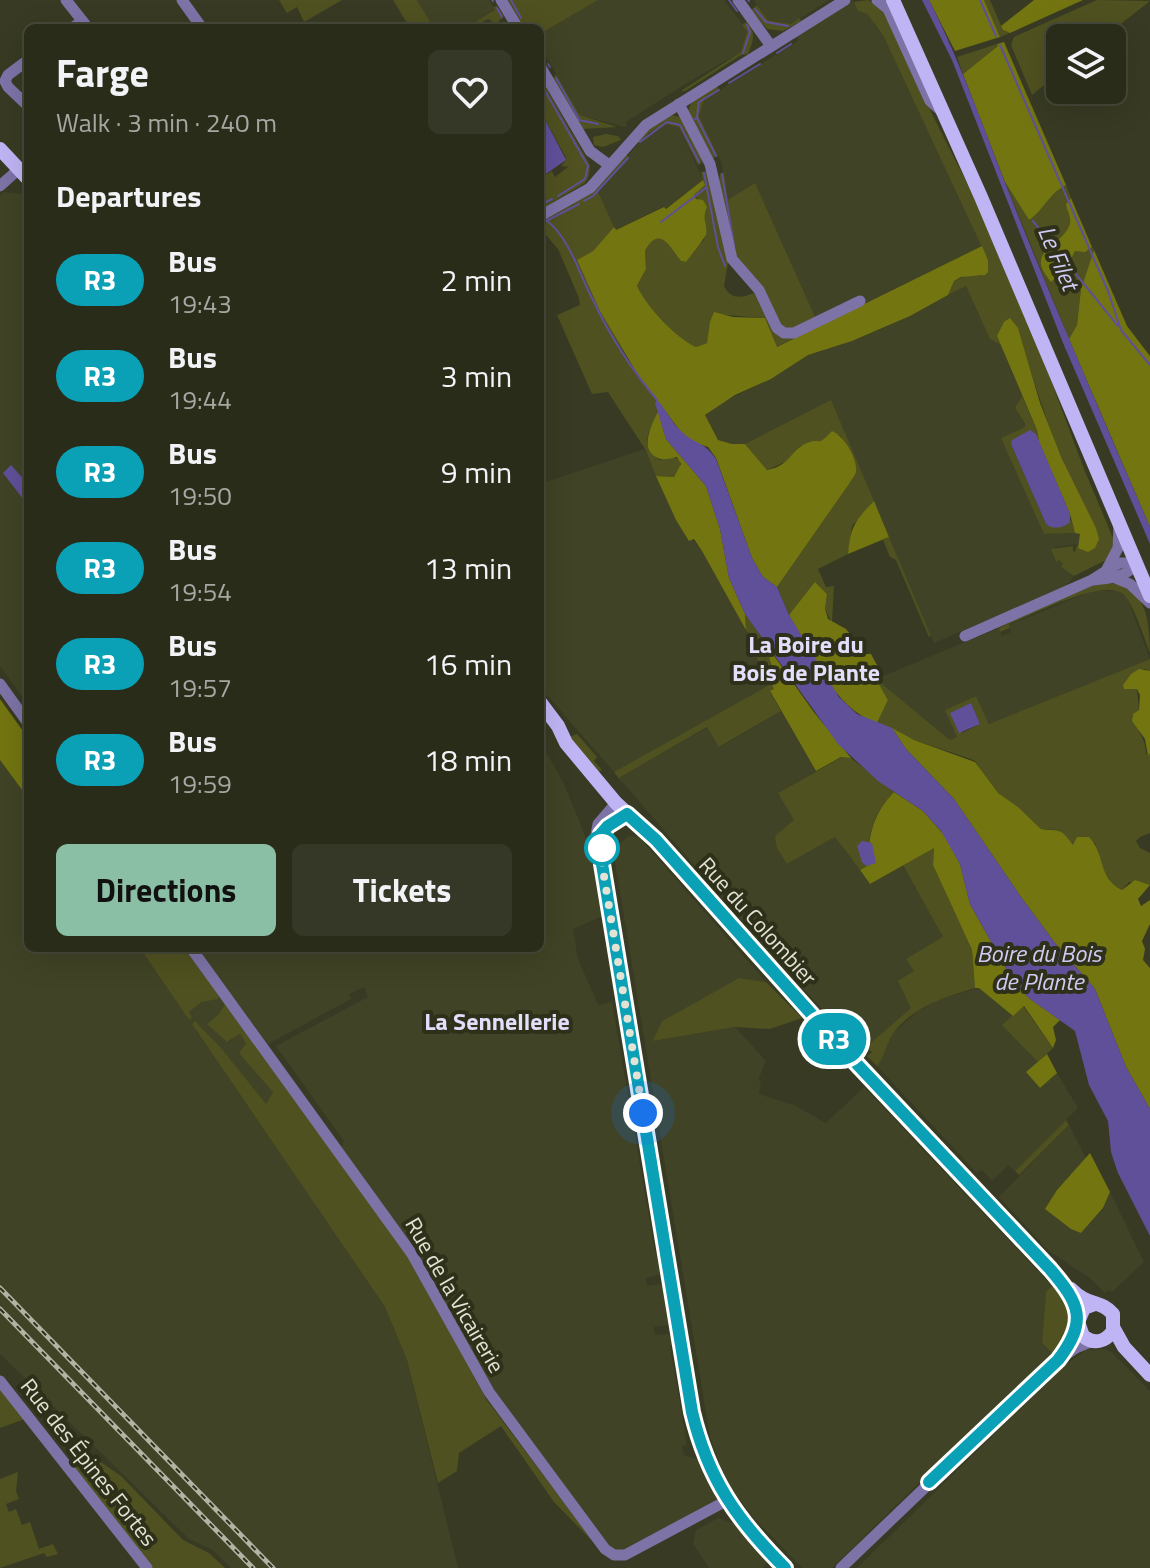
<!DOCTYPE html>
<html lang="en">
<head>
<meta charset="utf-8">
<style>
  :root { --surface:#2a2c1a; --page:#363827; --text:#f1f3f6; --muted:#a5a7a2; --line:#464839; --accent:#8abfa5 }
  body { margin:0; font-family:"Titillium Web",sans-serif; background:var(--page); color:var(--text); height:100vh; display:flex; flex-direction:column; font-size:30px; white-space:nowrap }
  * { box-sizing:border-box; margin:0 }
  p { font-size:26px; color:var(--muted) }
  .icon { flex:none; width:44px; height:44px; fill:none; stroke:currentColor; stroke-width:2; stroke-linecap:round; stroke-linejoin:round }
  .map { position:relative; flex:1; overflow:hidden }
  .panel { position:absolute; left:24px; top:24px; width:520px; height:928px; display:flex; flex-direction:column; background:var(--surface); border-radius:12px; box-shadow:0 8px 32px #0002,0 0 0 2px var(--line) }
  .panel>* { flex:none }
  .badge { padding:0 16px; border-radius:26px; font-size:28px; line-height:52px }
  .controls { position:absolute; left:1046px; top:24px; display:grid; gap:16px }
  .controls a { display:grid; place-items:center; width:80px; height:80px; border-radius:12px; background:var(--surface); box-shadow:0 8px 32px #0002,0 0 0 2px var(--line); font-size:40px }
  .you { position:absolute; width:40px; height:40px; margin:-20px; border:6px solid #fff; border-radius:50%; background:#1a73e8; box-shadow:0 0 0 12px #1a73e833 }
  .map>.badge { position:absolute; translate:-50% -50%; box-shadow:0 0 0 4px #fff }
  h2 { padding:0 32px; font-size:30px; line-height:72px }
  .round { display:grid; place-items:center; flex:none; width:84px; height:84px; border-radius:12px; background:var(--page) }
  .head { display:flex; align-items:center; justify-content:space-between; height:136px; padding:0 32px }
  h1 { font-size:38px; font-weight:700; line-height:60px }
  .primary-button { display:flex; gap:16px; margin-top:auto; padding:16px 32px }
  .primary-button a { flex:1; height:92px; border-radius:12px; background:var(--accent); color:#111; font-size:32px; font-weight:700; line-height:92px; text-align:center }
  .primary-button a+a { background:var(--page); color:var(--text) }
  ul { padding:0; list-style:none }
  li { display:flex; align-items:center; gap:24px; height:96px; padding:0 32px }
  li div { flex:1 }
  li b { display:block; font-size:30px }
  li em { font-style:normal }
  li .badge { min-width:88px; font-weight:700; text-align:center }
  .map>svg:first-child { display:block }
  .built { fill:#414326 }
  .green { fill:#4f5120; fill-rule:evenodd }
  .forest { fill:#727510 }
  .water { fill:#605099 }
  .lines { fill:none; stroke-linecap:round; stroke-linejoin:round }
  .stream { stroke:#605099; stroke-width:2 }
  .minor { stroke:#7d73a7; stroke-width:11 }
  .major { stroke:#c0b5f4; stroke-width:14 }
  .rail-casing { stroke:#b2b4a3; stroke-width:5 }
  .rail { stroke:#2e3019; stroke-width:2; stroke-dasharray:6; stroke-linecap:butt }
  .line-casing { stroke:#fff; stroke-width:18 }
  .line { stroke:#0aa0b6; stroke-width:12 }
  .walk { stroke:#e2e3d5; stroke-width:8; stroke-dasharray:0 14.4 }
  .stop-dot { fill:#fff; stroke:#0aa0b6; stroke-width:4 }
  .labels { text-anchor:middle; stroke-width:8; stroke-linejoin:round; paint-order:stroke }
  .street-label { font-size:22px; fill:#e2e3d5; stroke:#2e3019 }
  .water-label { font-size:24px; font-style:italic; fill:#d0caf4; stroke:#2e3019 }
  .neighbourhood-label { font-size:24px; font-weight:bold; fill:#e2defb; stroke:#2e3019 }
</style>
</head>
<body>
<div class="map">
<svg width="1150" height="1568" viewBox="0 0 1150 1568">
  <rect width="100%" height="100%" fill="#383a23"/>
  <g class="built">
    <polygon points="417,0 489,0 495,10 465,28 434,28"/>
    <polygon points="598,0 724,0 747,30 741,52 682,86 626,122 627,126 624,127 580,115 540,46 540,34"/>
    <polygon points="754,0 829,0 791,24 768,20"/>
    <polygon points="853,0 858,11 867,14 883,35 982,246 819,326 755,184 728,200 722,164 699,116 704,100 798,41 797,36"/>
    <polygon points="666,123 679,127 703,180 665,209 663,207 615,230 598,192 642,139"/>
    <polygon points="4,192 28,195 28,704 0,666 0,196"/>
    <polygon points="966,286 990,338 1001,345 1022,396 1015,408 1026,423 1025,427 1016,431 1044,534 1080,533 1080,544 1055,547 1059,559 1064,564 1062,567 1074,576 1066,586 934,643 831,401 745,444 732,444 718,440 704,417 719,404 771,379 808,355 852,341 886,327"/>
    <polygon points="644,449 677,520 702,551 757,648 753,651 772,684 614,772 540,687 540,484"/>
    <polygon points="1092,591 1118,591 1127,597 1150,659 989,724 976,696 946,710 957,737 950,740 876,679 999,628 1002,636 1011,632 1009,625"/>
    <polygon points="781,711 816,771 778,793 795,820 775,836 787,864 835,837 870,884 903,865 943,937 914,971 911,1008 866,1047 853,1043 764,946 619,778 708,727 720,747"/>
    <polygon points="540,741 563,782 583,830 597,879 604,915 573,929 578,959 598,1005 612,1002 655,1252 662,1252 664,1268 659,1275 646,1278 647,1286 660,1284 668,1291 672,1317 667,1325 654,1327 655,1335 668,1334 676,1340 677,1345 670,1346 687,1444 682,1446 684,1455 699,1460 719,1500 620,1551 609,1548 495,1393 341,1148 344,1141 276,1046 368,997 364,987 349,994 351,999 268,1044 197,948 347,948 349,950 352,948 540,948"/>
    <polygon points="0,760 28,798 28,948 140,948 189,1020 191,1016 188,1013 202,1002 216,999 219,995 225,1004 219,1014 208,1023 230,1041 240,1034 273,1092 266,1105 195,1022 192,1024 385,1307 407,1360 458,1568 231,1568 213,1550 189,1539 0,1354"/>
    <polygon points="628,836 639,837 766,982 739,978 662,1021 654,1041 735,1027 766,1061 758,1080 761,1082 759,1094 794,1105 826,1123 864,1087 1052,1286 1046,1292 1042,1343 1052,1353 832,1568 802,1568 753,1517 734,1492 721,1468 710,1437 613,850"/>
    <polygon points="979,988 1013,1016 1003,1025 1038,1062 1027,1073 1040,1088 1057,1073 1078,1108 1015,1171 1008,1166 992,1181 982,1170 977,1173 877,1066 893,1033 917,1012 939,999"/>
    <polygon points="1069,1125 1086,1158 1057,1190 1081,1233 1103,1209 1110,1192 1144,1262 1112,1292 1109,1290 1105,1293 1091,1279 1049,1251 999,1197"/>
    <polygon points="1105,1349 1113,1353 1150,1391 1150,1568 857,1568 1064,1366 1086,1350"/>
    <polygon points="718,1518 733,1523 770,1560 762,1568 709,1568 693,1544 696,1530"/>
  </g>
  <g class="green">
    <polygon points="279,0 342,0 304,22 297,7 287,13"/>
    <polygon points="393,0 417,0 434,28 410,28"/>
    <polygon points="507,0 598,0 540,34 540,28 523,28"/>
    <path d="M868,0L880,5L894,25L933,116L987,223L1018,292L1084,469L1113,538L1112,551L1106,560L1074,576L1061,567L1063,564L1059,560L1056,562L1051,549L1073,546V551L1075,552L1077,544L1078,548L1096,528C1060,466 1038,397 1018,329L997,336L1001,345L990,339L966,286L948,295L954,281L967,275L981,276L988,269V260L883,35L867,14L858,11L854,2Z"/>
    <polygon points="984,0 990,0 1003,30 1010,33 1000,37"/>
    <polygon points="1097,0 1150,1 1103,38 1060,38 1060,72 1032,95 1011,45 1014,37"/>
    <polygon points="757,5 768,20 791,24 800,18 801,21 783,31 767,29 751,10"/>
    <polygon points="497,6 504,16 496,24 488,19 472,28 465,28 495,10 493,7"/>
    <path d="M746,22C757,31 753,43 748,54L741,55L685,91H681L741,52L747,31L742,25Z"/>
    <polygon points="997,44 998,46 963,74 957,57"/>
    <polygon points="556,74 580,115 617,127 583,129 553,79"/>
    <polygon points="540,77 590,165 589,176 585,183 541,209 540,178 552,171 555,177 568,167 561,166 566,160 565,156 540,110"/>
    <polygon points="716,86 720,90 704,100 699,116 718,156 713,158 688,111 692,101"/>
    <polygon points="670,115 680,117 702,160 701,164 698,165 679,127 666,124 649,133 639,143 637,141 646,130"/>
    <polygon points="606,134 618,136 621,140 603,147 594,145 593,137"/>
    <path d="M624,153L628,156L598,192L614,227L593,251L577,260C594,298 613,334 634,370C640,379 654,390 657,400C663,423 630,438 660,460L673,457L680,460V469L674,477L656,476L645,449L608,392L592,394L557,315L580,305L579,298L558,249L540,228V220L587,195Z"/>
    <path d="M707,171L728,263L724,286C731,300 741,298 754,293L770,325L795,338L776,347L764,318L726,315L709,335L707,343L696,347C676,338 646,306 637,287L646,269L645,251C660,223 671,248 681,261L685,262L693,250L704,240C706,230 700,220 706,210L694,195L704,185L701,172Z"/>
    <polygon points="724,172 728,200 755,183 816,319 790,330 781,325 737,262 719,181 720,174"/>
    <path d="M1005,182L1029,220C1042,208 1049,193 1066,185L1071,198L1066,204C1068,211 1071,216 1070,223C1064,246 1031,246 1047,278L1066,270L1075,251L1089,250L1092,247L1094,250L1081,289L1077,325L1069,339Z"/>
    <polygon points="1022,396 1037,430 1039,442 1034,432 1011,444 1046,524 1048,526 1070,522 1071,519 1075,533 1044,534 1001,438 1025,427 1025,423 1015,408"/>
    <polygon points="831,400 874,501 852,526 848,554 818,569 826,587 834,586 832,623 825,609 827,594 816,583 789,615 777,587 849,484 856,471 849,450 840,435 820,443 800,446 787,461 767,470 745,444"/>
    <polygon points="889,537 931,636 929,637 896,560 890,557 883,540"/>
    <path d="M1104,583C1146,583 1150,620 1150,653C1144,638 1135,608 1125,596C1107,575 1031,616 1009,624L1010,628L1000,632L999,628C1031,611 1069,591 1104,583Z"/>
    <path d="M745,614C763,636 774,660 774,689L770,692L781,711L719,747L707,727L619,778L628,791L614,772L771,684L753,651L757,648L746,630Z"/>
    <path d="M1150,659V671L1144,669L1130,689H1137L1139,711L1132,716C1137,730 1146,739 1146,754L1148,755L1150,753V833L1140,837L1136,841L1140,848L1150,853V885L1129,882L1122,890C1102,879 1103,861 1095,843L1073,845L1059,830L1041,829L1018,807L1004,799L989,784L975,761L971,759L914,740L877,723L888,700L876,679L950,740L957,737L945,710L976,696L989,724ZM971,703L980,724L962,733Z"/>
    <polygon points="577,734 597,757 594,761 602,770 598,772 569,737"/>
    <path d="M842,757L851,758L894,792C873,812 867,837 869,865L860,870L835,837L787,864L777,848L775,836L794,820L778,793Z"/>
    <path d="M934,847L933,865L972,950L975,988C945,997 915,1006 894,1032C887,1042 885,1056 877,1066L867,1056L872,1052L866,1047L911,1008L898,981L914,971L906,959L943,937L903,865Z"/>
    <polygon points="140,948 184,948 219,995 218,999 202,1002 189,1012 192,1018 189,1020"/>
    <polygon points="739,978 766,982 802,1018 770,1029 735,1027 653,1041 662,1021"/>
    <polygon points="225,1004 409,1257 486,1399 595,1544 554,1502 501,1426 459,1453 457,1471 438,1483 407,1360 385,1307 192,1024 195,1021 220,1047 266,1104 273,1092 239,1053 246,1044 240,1034 227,1042 207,1024 219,1014"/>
    <polygon points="1023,1006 1053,1048 1038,1062 1002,1025"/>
    <polygon points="1066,1120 1069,1125 1019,1175 1015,1171"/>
    <path d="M1052,1286C1076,1313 1076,1327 1052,1353L1042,1343L1046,1292Z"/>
    <polygon points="0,1388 25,1419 0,1428"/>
    <polygon points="92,1456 121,1476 183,1540 209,1553 225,1568 151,1568 67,1461"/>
    <polygon points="18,1472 16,1491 19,1499 6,1504 9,1512 16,1509 22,1525 30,1522 39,1549 53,1544 58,1554 47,1557 44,1553 0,1568 0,1479"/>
  </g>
  <g class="forest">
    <polygon points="929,0 984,0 1000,37 955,51"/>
    <polygon points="1034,0 1083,0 1010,33 1003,30 1001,26"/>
    <path d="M1004,42L1066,185C1048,194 1045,209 1029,220L1005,182L963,74L998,46L997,44Z"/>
    <path d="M703,180L705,185L694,195L696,199L703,200L707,207C701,221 708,223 706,234C706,237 688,259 686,262L681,261C671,249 660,223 645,251L646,269L637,286C646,306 676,338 696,347L707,343L710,322L714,312L733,317L765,318L777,347L982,246L988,260V272L985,275L961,277L954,281L948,295L910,316L852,341L808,355L771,379L735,395L705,415L718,440L732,444H745L767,470C790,466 791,450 805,444C823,436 815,449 832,431C843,435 858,458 856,472C855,476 851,480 849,484L777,587L763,577L752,558L716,458L708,447L695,443L681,432L638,375L600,311L577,260L593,251L614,227L616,230L664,207L666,209Z"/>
    <path d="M1071,198L1092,247L1085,252L1075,251L1066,270L1051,282C1022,249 1064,247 1070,223C1071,216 1067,211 1066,204Z"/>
    <polygon points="1094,250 1127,326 1150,356 1150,527 1069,339 1077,325 1081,289"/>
    <polygon points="1010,318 1018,328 1040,403 1062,459 1096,528 1099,539 1095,548 1088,552 1078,548 1080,534 1075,533 1070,514 1039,442 1037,430 997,336 1004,322"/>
    <path d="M658,411L666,439L706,486L720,529L729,578L745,614L746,630L702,551L694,539L689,541L676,520L656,476L674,477L681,464L677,457C671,458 663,461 658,458C638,450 652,424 658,411Z"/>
    <path d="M874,501L889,537L848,554C850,528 855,520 874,501Z"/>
    <path d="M815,582L827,594L825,609L828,619L846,629L866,654H871L878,667L874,671L876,679L888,700L877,723C834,709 812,652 789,615Z"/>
    <polygon points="765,643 813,711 851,758 841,757 816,771 770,691 774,689 772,684 775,677"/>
    <polygon points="1139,669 1150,671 1150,753 1148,756 1145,739 1132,721 1133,714 1139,710 1140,695 1137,689 1124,689 1123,685 1131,674"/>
    <polygon points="0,699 28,738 28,798 0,760"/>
    <path d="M892,728L914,740L975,762L998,793L1018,807L1041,829C1061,832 1059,826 1073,845L1077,837H1089C1106,854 1097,877 1122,890L1135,880L1150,885L1138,899L1141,906L1150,900V924L1142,941L1145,949L1143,960L1150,968V1109L1126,1067L1095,989L1055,943L1021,897L954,799L906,749Z"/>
    <path d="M894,792L923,811L945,836L960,864L970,904L1014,983L1030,999L1060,1020L1053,1027L1056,1040L1053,1048L1024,1006L1013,1016L979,988H975L972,950L933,865L934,848L870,884L860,870L869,865C867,837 874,812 894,792Z"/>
    <polygon points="1047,1054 1057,1073 1040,1088 1026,1072"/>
    <polygon points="1090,1153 1110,1192 1103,1208 1081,1233 1071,1229 1045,1209 1057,1190"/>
  </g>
  <g class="water">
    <path d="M922,0H929C963,67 987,138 1015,208C1058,315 1104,421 1150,527V544L1063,343L952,60Z"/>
    <polygon points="540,110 566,160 540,178"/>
    <path d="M657,400C666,409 671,422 681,431C694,444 705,442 716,459L752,558L763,577L777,587L789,615L839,697L857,714L892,728L906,749L954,799L1021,897L1055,943L1095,989L1126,1067L1150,1109V1236L1118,1173L1111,1152L1108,1121L1089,1085L1075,1031L1030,999L1014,983L970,904L960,864L941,831L923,811L878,781L838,744L745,614L729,578L720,529L706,486L666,439L655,403Z"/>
    <path d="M1030,430L1036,434L1070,514V522C1064,528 1053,530 1046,524L1011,444L1012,440Z"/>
    <polygon points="11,465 28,484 28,495 23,499 3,473"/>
    <polygon points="971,703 980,724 959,733 950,713"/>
    <polygon points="862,841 872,843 876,863 866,866 862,862 857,846"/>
  </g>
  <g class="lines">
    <g class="stream">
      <polyline points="492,0 493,1"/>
      <polyline points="511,0 521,18"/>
      <polyline points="729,0 737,11"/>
      <polyline points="748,0 749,1"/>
      <polyline points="980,0 996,36"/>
      <polyline points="497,8 502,17"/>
      <polyline points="755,9 766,22 788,26"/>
      <polyline points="1000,45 1108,291 1121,330 1150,365"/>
      <polyline points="540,51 543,56"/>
      <polyline points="743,53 750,32 747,25"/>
      <polyline points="777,53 791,44"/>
      <polyline points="548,64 550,67"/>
      <polyline points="556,78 579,119"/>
      <polyline points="540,82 588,166 585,179 558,196"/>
      <polyline points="729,83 760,64"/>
      <polyline points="697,117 699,102 719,90"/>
      <polyline points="695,119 697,118 716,156"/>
      <polyline points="579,120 598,124"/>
      <polyline points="640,142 667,122 680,125 699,162"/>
      <polyline points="704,173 718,247 725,266"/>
      <polyline points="722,174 734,245"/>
      <polyline points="584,201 593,196 628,158"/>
      <polyline points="540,205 552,199"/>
      <path d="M546,220C570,238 579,274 593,300C610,336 632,370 657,400"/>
      <polyline points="548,220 579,204"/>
      <polyline points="1033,221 1118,326"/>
      <polyline points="661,222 707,187"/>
    </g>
    <g class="minor">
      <polyline points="66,0 88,28"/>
      <polyline points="182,0 202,28"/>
      <polyline points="501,0 518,28"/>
      <polyline points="738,0 771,46"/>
      <polyline points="877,0 888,9 930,101 940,110"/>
      <polyline points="72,28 82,21"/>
      <polyline points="28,60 8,75 5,81 8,87 28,106"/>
      <polyline points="540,66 590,151 609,165"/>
      <polyline points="679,104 710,164 732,259 759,290 777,328 784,333 794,333 860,301"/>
      <polyline points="0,186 19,169"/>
      <polyline points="540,216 590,188 646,125 845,0"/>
      <polyline points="1107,569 1118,548 1119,525"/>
      <polyline points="1115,578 1130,584 1150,603"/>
      <path d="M1093,580C1109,578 1127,578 1136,563"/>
      <polyline points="965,636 1092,580 1119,563 1136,563"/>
      <polyline points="0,684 28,723"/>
      <path d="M616,803L598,824L596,835L692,1412C707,1479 737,1520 785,1568"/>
      <polyline points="601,839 604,829 627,814"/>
      <polyline points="191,948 412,1254 489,1392 605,1549 614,1555 625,1555 726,1501"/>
      <polyline points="0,1381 147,1568"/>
      <polyline points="841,1568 1058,1360 1076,1348 1093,1341"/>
    </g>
    <g class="major">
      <polyline points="893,0 981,197 1150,596"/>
      <polyline points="0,149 28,179"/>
      <polyline points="540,702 558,726 566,743 616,803 656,840 839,1045 1050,1269 1070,1295 1078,1317"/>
      <path d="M1071,1289C1087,1306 1101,1300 1113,1314V1331C1105,1342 1094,1345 1083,1336L1078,1322L1084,1308L1095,1304"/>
      <polyline points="1114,1329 1124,1347 1150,1375"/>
    </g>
    <g class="rail-casing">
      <g id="rail">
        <polyline points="0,1288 273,1568"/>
        <polyline points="0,1309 253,1568"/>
      </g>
    </g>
    <use href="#rail" class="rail"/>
  </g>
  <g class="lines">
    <g class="line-casing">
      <path id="line" d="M785,1568C737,1520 708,1479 692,1412L602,864L601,834L608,826L627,814L656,840L839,1045L1050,1269C1080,1304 1088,1321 1058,1360L929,1482"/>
    </g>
    <use href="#line" class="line"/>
    <polyline class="walk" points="602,848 602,864 643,1113"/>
  </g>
  <circle class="stop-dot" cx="602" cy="848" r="16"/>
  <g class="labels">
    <g class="street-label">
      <text transform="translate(758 921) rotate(48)" y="8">Rue du Colombier</text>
      <text transform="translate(455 1295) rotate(60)" y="8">Rue de la Vicairerie</text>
      <text transform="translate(89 1462) rotate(52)" y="8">Rue des Épines Fortes</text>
    </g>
    <g class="water-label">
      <text transform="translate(1058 258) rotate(67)" y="8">Le Filet</text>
      <text x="1039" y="962">Boire du Bois<tspan x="1039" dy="28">de Plante</tspan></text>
    </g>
    <g class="neighbourhood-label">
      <text x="806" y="653">La Boire du<tspan x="806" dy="28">Bois de Plante</tspan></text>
      <text x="497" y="1030">La Sennellerie</text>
    </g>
  </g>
</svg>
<div class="controls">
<a><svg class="icon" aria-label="layers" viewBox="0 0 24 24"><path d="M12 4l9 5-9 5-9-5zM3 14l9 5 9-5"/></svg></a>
</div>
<div class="you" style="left:643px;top:1113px"></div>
<b class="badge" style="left:834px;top:1039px;background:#0aa0b6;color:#fff">R3</b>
<section class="panel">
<div class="head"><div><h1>Farge</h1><p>Walk · 3 min · 240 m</p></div><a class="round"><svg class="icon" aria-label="heart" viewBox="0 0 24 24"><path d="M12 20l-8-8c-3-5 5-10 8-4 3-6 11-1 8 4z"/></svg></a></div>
<h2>Departures</h2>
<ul>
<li><span class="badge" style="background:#0aa0b6;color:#fff">R3</span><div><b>Bus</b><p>19:43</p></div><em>2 min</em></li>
<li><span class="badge" style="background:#0aa0b6;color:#fff">R3</span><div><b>Bus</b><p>19:44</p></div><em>3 min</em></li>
<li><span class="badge" style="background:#0aa0b6;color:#fff">R3</span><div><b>Bus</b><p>19:50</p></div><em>9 min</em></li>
<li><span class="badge" style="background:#0aa0b6;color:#fff">R3</span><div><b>Bus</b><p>19:54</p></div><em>13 min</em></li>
<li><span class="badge" style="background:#0aa0b6;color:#fff">R3</span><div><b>Bus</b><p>19:57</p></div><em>16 min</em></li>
<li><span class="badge" style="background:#0aa0b6;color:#fff">R3</span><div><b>Bus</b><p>19:59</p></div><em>18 min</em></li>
</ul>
<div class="primary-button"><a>Directions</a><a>Tickets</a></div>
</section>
</div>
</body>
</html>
